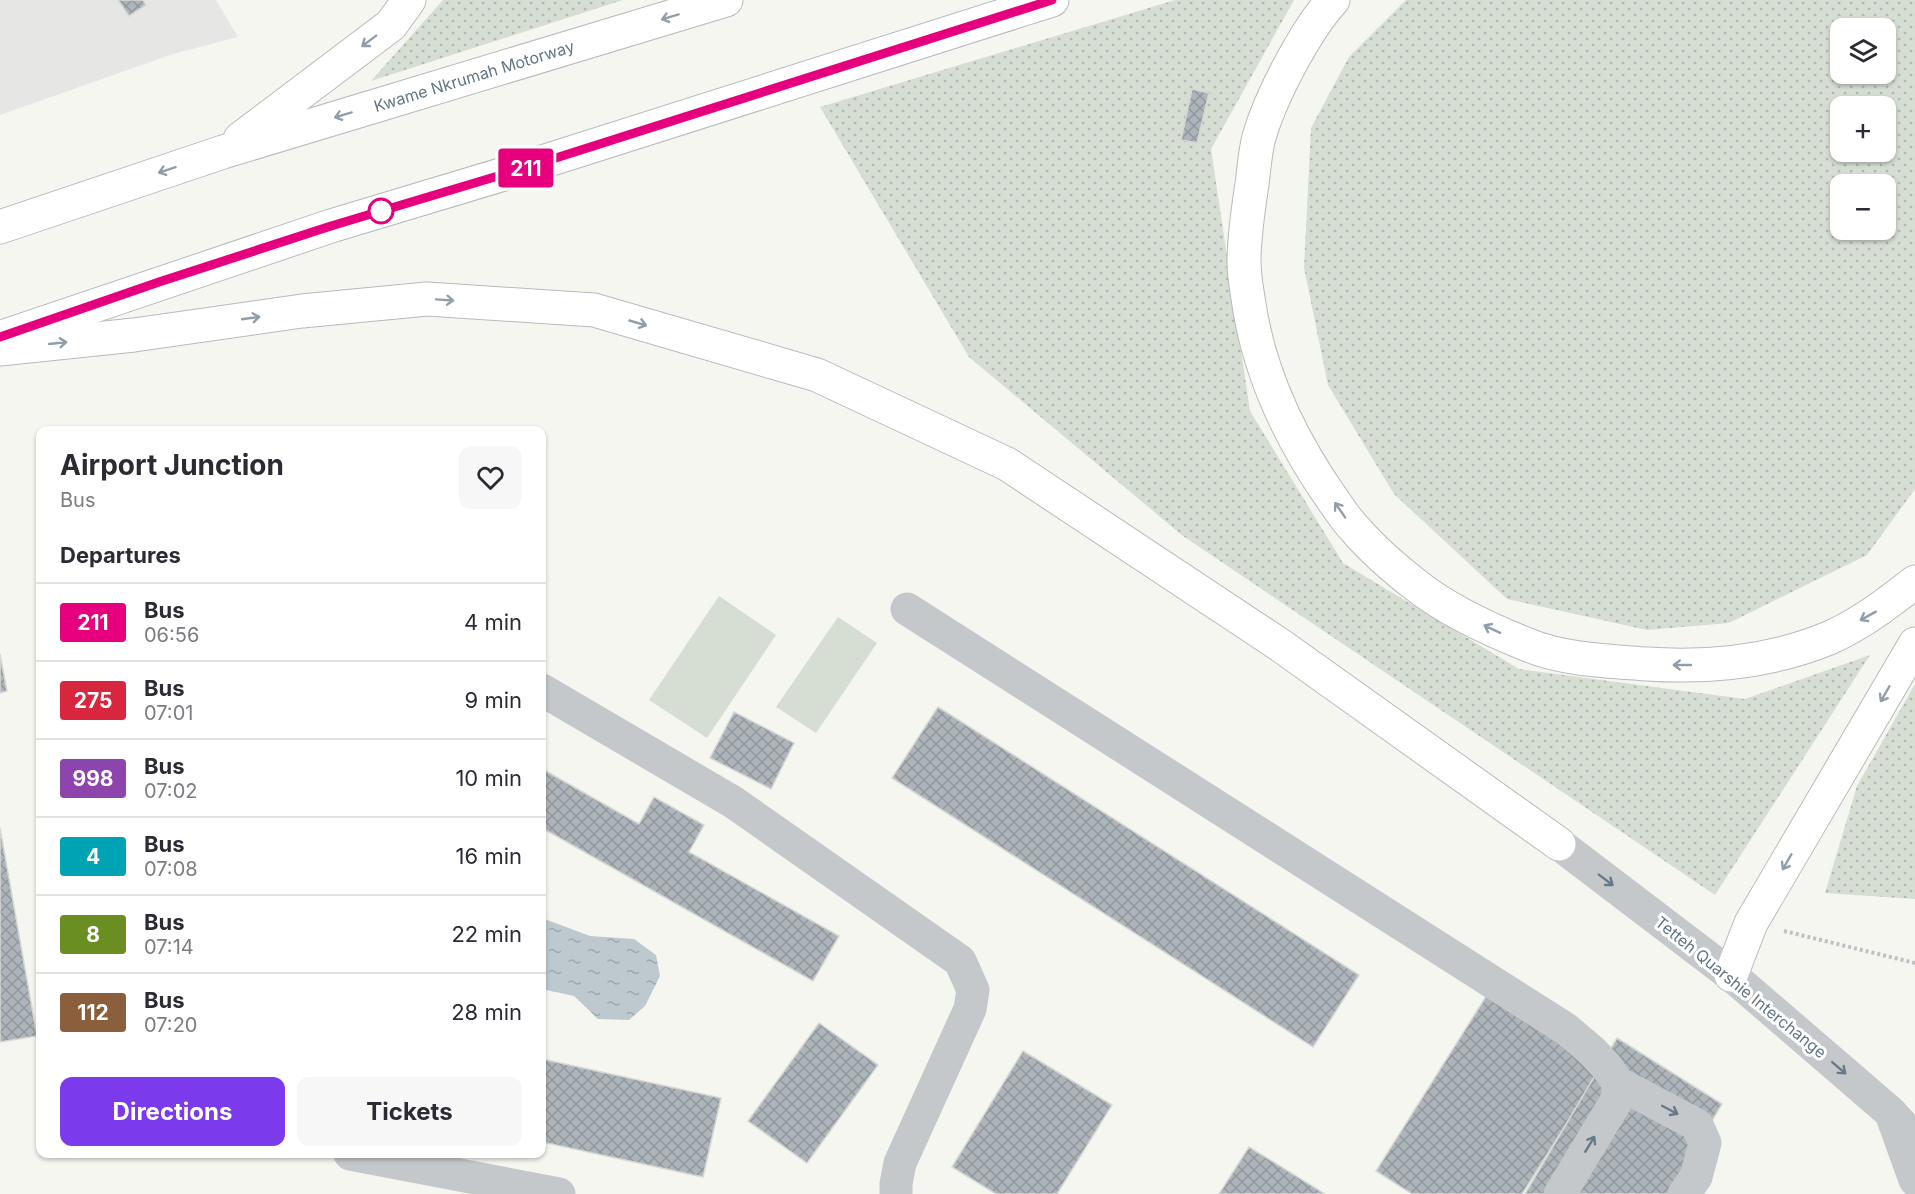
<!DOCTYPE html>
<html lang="en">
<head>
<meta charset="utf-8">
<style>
  :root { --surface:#fff; --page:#f7f7f7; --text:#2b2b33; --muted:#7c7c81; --line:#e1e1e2; --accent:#7c3aed }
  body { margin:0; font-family:Inter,sans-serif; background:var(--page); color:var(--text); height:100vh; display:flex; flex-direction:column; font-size:22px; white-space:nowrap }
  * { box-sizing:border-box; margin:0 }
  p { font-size:20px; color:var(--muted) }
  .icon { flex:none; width:33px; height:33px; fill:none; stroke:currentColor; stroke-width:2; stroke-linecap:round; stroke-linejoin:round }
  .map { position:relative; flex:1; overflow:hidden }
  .drawer { position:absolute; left:36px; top:426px; width:510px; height:732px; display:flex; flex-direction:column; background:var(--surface); border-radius:12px; box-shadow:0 2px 4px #0004 }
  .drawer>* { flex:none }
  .badge { padding:0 12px; border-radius:4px; font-size:21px; line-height:39px }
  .tools { position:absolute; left:1830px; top:18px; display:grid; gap:12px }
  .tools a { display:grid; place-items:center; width:66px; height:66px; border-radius:12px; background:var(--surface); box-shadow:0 2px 4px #0004; font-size:30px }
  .map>.badge { position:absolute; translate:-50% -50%; box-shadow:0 0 0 3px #fff }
  h2 { padding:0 24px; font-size:22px; line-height:54px }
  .round { display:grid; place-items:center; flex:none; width:63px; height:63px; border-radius:12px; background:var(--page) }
  .headline { display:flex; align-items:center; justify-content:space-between; height:102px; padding:0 24px }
  h1 { font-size:28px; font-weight:700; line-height:45px }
  .primary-button { display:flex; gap:12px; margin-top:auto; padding:12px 24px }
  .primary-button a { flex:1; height:69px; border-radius:12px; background:var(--accent); color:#fff; font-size:24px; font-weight:700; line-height:69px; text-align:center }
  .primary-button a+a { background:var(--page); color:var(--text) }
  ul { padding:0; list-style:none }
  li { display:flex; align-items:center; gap:18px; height:78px; padding:0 24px; border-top:2px solid var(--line) }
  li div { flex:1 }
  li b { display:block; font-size:22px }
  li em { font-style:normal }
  li .badge { min-width:66px; font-weight:700; text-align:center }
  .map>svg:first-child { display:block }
  .built { fill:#e6e7e5 }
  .grass { fill:url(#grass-dots); fill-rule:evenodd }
  .pitch { fill:#d6ddd2 }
  .water { fill:url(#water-ripples) }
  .building { fill:url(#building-cross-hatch); stroke:#d7d7d4; stroke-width:1.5 }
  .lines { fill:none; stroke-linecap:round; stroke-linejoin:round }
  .highway-casing { stroke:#b6babd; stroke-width:35 }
  .path { stroke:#bec0c2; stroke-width:4; stroke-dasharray:3 3; stroke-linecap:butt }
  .minor { stroke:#c4c8cb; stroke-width:33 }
  .highway { stroke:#fff; stroke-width:33 }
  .oneway { stroke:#919eaa }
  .oneway2 { stroke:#677988 }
  .line-casing { stroke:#fff; stroke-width:14 }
  .line { stroke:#e6007e; stroke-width:9 }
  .stop-dot { fill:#fff; stroke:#e6007e; stroke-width:3 }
  .labels { text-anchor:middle; stroke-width:6; stroke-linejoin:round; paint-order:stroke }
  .street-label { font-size:16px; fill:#627585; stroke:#fff }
</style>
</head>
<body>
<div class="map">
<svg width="1915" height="1194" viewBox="0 0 1915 1194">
  <defs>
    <pattern id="grass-dots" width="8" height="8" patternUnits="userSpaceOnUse" patternTransform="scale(1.5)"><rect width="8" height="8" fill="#d6ddd2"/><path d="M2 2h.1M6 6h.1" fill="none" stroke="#b1b8b0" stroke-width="1.8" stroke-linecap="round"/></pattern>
    <pattern id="water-ripples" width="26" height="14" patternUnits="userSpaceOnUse" patternTransform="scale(1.5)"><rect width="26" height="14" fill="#bdc9ce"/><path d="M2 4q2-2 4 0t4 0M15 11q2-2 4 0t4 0" fill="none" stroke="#9da8ad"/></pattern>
    <pattern id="building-cross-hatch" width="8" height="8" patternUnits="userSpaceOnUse" patternTransform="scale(1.5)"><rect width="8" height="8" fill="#adb5ba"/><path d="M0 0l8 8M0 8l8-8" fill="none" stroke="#90989d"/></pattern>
  </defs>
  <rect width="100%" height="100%" fill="#f6f6f1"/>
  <polygon class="built" points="0,0 216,0 238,37 173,54 0,115"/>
  <g class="grass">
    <polygon points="443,0 623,0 371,81"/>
    <polygon points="1175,0 1294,0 1211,149 1250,411 1343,563 1519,669 1745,699 1870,655 1715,895 1183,536 969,357 820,107"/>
    <path d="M1406,0H1915V489L1867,555L1729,623L1647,630L1507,599L1394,494L1328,385L1304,268L1311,128L1349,57ZM1886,28V74H1840V28ZM1886,106V152H1840V106ZM1840,184H1886V230H1840Z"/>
    <polygon points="1915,684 1915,899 1825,893 1857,786"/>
  </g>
  <g class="pitch">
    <polygon points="719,596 776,635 707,738 649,700"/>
    <polygon points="838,617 877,643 816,733 776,707"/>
  </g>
  <polygon class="water" points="542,918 590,936 634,939 656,955 660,976 645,1006 629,1020 598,1019 574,996 542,989"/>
  <g class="building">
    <polygon points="118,0 143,0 146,5 129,16"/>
    <polygon points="1192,89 1209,93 1197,143 1181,140"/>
    <polygon points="0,654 7,691 0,693"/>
    <polygon points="938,707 1359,975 1313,1047 892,778"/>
    <polygon points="734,712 794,743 771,789 710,758"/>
    <polygon points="544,770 639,824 654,797 704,825 689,852 839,936 813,981 542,828 542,776"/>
    <polygon points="0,828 37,1036 0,1042"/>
    <polygon points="1487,995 1603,1066 1522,1194 1412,1194 1376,1171"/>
    <polygon points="819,1023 878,1065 807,1163 748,1121"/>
    <polygon points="1617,1038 1722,1104 1668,1194 1525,1194"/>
    <polygon points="1023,1051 1112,1105 1057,1194 996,1194 952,1167"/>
    <polygon points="542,1059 721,1098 703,1177 542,1142"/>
    <polygon points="1249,1147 1325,1194 1219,1194"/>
  </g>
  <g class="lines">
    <g class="highway-casing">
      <g id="highway">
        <path d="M1333,0C1305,31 1271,96 1259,137C1255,152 1254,169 1252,184C1248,210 1244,236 1244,262C1244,274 1246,286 1248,298C1258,372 1290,439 1333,500C1340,510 1347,521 1355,529C1373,550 1395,569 1417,586C1446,609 1493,631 1528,645C1565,660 1608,661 1647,664C1709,668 1771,662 1829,638C1861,624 1888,603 1915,582"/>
        <polyline points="240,139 391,25 409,0"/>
        <polyline points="0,227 223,152 726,0"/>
        <polyline points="5,336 331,226 517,170 1052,0"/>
        <polyline points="0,349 134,335 302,311 427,299 594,310 817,375 1007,464 1280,645 1559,844"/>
        <polyline points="1731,975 1751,923 1915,644"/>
      </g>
    </g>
    <polyline class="path" points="1784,931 1915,963"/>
    <g class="minor">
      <polyline points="907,609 1566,1029 1592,1051 1606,1066 1618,1083 1697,1125 1705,1143 1696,1177 1684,1194"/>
      <polyline points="542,690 733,802 960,961 973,990 970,1009 900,1163 896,1184 896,1194"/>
      <polyline points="1559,844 1731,975 1890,1112 1915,1139"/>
      <polyline points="1893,1119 1915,1180"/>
      <polyline points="350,1154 559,1194"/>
      <polyline points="1560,1194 1618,1098 1618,1083"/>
    </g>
    <use href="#highway" class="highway"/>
  </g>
  <defs><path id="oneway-shaft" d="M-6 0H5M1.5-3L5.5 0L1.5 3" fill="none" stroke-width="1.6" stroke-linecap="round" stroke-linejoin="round" transform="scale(1.5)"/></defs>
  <g class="oneway">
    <use href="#oneway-shaft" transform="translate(670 17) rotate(163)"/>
    <use href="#oneway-shaft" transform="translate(369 41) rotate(143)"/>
    <use href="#oneway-shaft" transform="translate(343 115) rotate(163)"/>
    <use href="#oneway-shaft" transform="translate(167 170) rotate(162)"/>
    <use href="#oneway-shaft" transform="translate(445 300) rotate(4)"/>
    <use href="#oneway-shaft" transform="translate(251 318) rotate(-8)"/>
    <use href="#oneway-shaft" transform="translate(638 323) rotate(16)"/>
    <use href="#oneway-shaft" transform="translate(58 343) rotate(-6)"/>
    <use href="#oneway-shaft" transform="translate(1340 510) rotate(-125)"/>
    <use href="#oneway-shaft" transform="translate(1868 616) rotate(151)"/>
    <use href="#oneway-shaft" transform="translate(1492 629) rotate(-155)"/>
    <use href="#oneway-shaft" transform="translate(1682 665) rotate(180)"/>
    <use href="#oneway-shaft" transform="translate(1885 694) rotate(120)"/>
    <use href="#oneway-shaft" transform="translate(1787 862) rotate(120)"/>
  </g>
  <g class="oneway2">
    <use href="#oneway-shaft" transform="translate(1606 880) rotate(37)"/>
    <use href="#oneway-shaft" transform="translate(1839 1068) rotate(41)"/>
    <use href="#oneway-shaft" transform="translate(1670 1110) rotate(28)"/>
    <use href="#oneway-shaft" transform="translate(1590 1144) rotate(-59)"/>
  </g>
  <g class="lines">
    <g class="line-casing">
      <polyline id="line" points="0,337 159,282 331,226 518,170 1052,0"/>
    </g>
    <use href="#line" class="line"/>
  </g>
  <circle class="stop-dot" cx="381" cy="211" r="12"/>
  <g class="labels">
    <g class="street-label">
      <text transform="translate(474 76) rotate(-17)" y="6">Kwame Nkrumah Motorway</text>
      <text transform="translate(1741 987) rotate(39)" y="6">Tetteh Quarshie Interchange</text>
    </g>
  </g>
</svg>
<div class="tools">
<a><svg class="icon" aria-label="layers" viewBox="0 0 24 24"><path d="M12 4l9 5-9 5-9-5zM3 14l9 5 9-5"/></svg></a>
<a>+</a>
<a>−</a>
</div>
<b class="badge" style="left:526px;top:168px;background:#e6007e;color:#fff">211</b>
<section class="drawer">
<div class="headline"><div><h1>Airport Junction</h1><p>Bus</p></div><a class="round"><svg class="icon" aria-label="heart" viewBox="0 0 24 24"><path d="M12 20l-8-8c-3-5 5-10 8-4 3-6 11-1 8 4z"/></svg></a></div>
<h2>Departures</h2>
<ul>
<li><span class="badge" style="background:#e6007e;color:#fff">211</span><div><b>Bus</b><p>06:56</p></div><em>4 min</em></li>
<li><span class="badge" style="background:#d7263d;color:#fff">275</span><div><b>Bus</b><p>07:01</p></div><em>9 min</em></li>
<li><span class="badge" style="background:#8e44ad;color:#fff">998</span><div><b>Bus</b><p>07:02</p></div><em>10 min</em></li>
<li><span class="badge" style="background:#00a3b4;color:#fff">4</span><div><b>Bus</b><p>07:08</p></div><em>16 min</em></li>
<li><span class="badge" style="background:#6b8e23;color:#fff">8</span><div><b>Bus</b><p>07:14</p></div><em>22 min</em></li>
<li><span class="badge" style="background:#8b5e3c;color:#fff">112</span><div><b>Bus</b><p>07:20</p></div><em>28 min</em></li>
</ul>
<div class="primary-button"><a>Directions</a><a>Tickets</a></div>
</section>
</div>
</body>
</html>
